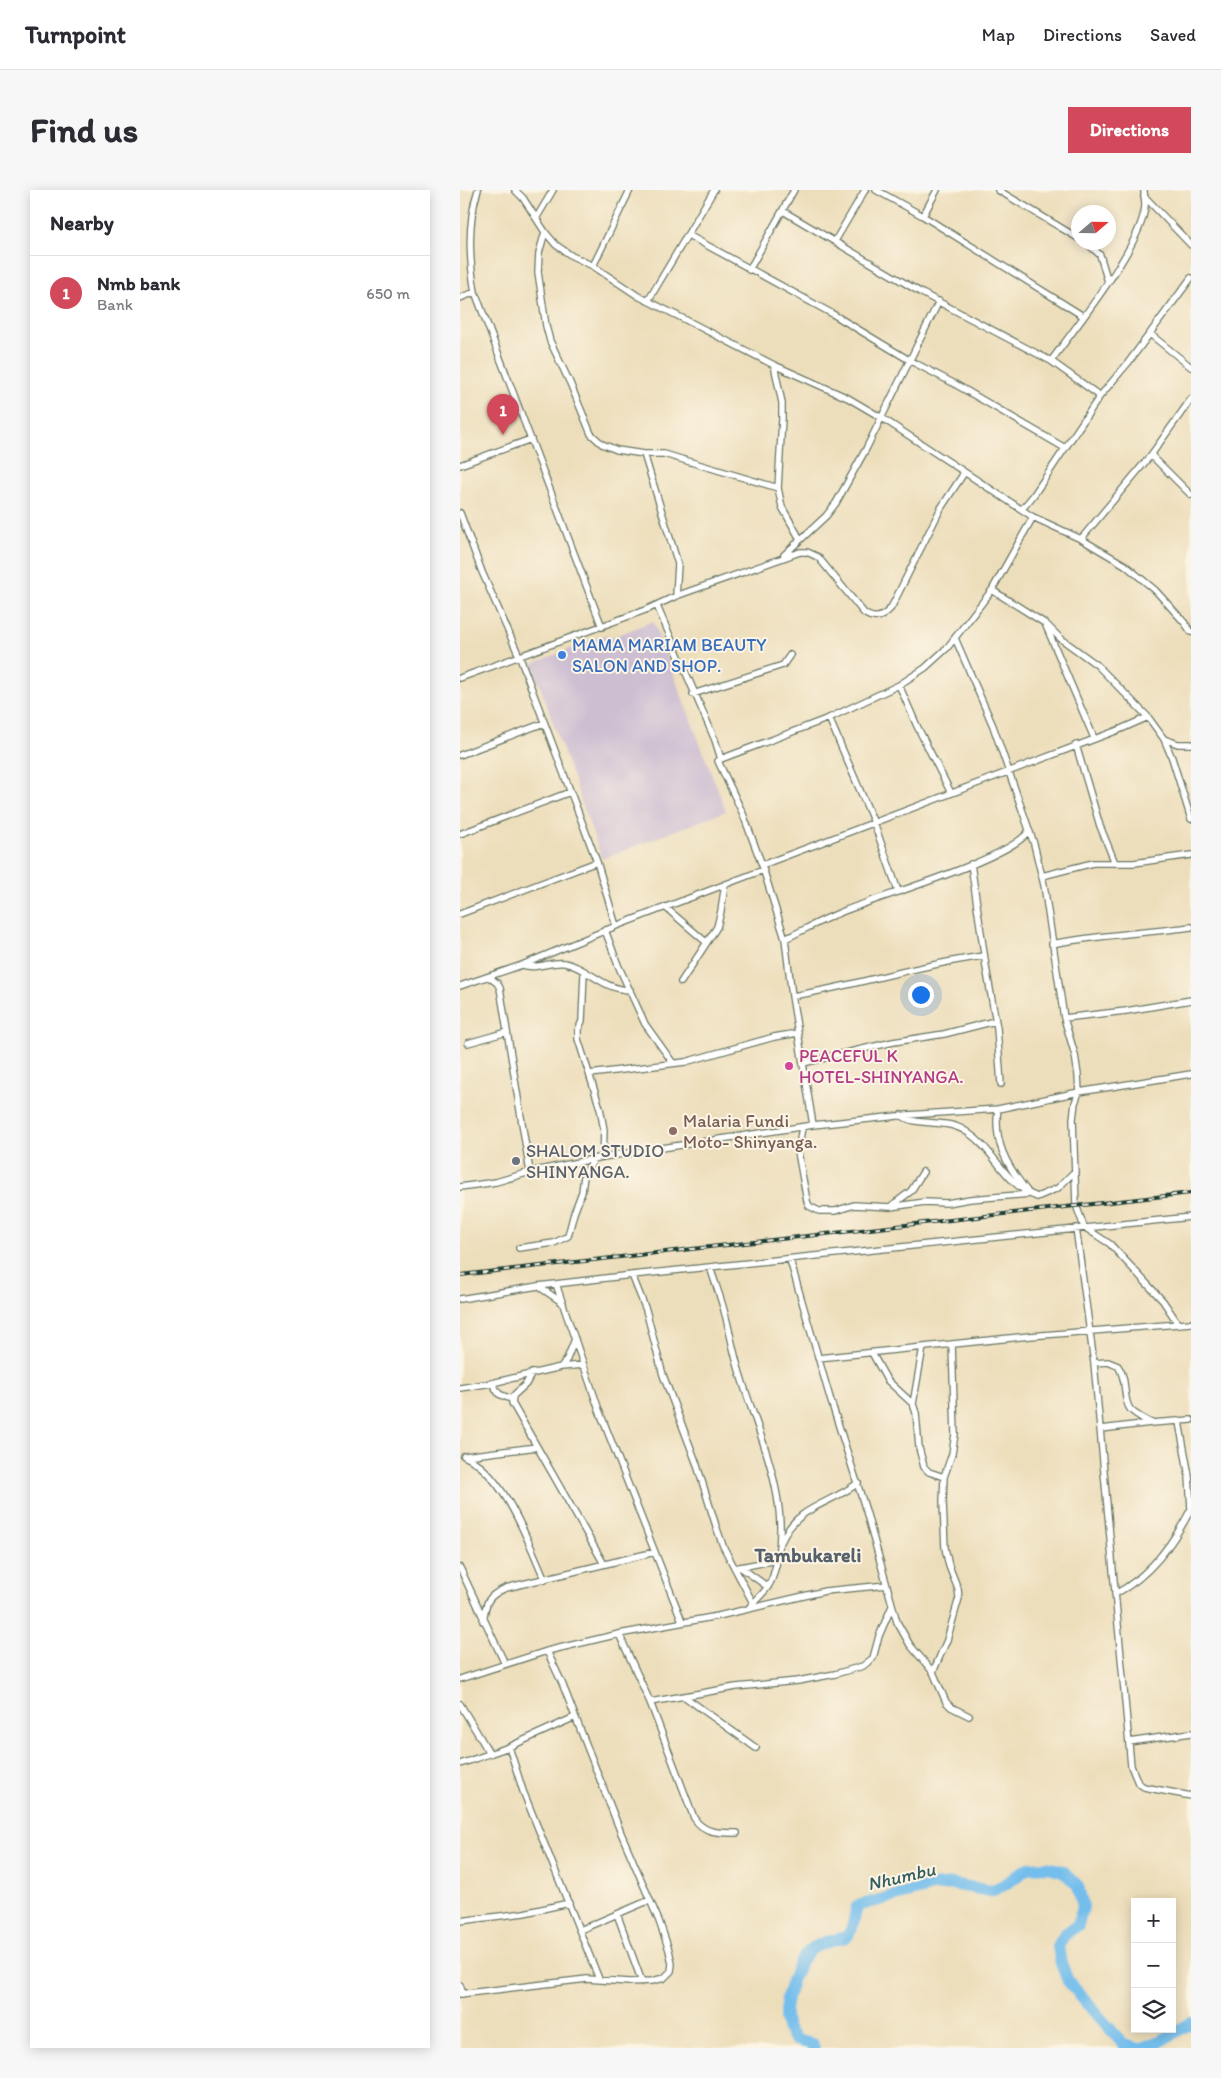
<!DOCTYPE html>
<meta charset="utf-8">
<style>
body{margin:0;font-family:Itim,sans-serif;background:#f7f7f7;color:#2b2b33}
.controls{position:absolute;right:15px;bottom:15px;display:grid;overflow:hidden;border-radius:0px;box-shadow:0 2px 12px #0003}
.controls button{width:45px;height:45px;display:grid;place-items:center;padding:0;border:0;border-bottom:1px solid #e1e1e2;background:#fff;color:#2b2b33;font:25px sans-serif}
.compass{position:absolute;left:611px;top:15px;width:45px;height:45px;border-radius:50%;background:#fff;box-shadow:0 2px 12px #0003;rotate:70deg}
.you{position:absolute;left:460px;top:804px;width:18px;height:18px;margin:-12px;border:4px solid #fff;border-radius:50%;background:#1a73e8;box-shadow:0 0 0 8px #1a73e833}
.badge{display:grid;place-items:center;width:32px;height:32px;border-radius:50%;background:#d1495b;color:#fff;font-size:16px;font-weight:700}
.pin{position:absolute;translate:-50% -41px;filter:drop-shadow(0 1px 2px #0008)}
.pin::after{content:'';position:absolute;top:26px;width:18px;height:15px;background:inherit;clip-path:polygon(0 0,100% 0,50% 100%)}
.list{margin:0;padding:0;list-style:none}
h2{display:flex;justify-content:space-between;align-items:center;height:65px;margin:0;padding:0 20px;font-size:21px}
h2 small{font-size:16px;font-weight:400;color:#7c7c81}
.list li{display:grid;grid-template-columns:32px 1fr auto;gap:15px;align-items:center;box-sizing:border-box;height:75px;padding:0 20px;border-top:1px solid #e1e1e2}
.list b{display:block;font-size:19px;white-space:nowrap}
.list p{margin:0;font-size:16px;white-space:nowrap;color:#7c7c81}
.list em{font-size:16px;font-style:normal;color:#7c7c81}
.icon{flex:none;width:28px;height:28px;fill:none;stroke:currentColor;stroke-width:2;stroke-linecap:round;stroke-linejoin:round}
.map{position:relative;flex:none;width:731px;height:1858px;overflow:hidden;border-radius:0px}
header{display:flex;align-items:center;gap:30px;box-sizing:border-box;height:70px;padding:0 25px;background:#fff;border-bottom:1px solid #e1e1e2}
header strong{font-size:24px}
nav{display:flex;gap:28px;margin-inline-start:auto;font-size:18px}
.intro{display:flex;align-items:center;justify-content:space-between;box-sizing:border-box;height:120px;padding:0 30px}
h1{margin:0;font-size:35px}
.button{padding:12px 22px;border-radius:0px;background:#d1495b;color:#fff;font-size:18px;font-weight:700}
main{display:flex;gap:30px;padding:0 30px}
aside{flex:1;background:#fff;border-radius:0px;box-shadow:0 2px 12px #0003}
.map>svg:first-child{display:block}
.industrial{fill:#cdbed2}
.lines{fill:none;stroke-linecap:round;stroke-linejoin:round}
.river{stroke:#73beec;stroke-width:12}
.street-casing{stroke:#677563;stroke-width:8}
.street{stroke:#fff;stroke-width:5.5}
.rail-casing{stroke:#1f3d34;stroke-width:4}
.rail{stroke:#fcf5e5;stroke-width:2;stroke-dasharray:5.5;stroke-linecap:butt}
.shop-dot{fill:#3f7fe0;stroke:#fcf5e5;stroke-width:2}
.hotel-dot{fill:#d1479c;stroke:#fcf5e5;stroke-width:2}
.education-dot{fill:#8d6e63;stroke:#fcf5e5;stroke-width:2}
.worship-dot{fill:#6b7280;stroke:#fcf5e5;stroke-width:2}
.labels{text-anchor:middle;stroke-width:4;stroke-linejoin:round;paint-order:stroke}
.shop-label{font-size:18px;fill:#366cbe;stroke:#fcf5e5;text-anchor:start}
.hotel-label{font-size:18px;fill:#b23c85;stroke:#fcf5e5;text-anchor:start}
.education-label{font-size:18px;fill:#785e54;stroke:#fcf5e5;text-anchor:start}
.worship-label{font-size:18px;fill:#5b616d;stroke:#fcf5e5;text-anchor:start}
.water-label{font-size:19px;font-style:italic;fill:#345d62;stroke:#fcf5e5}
.quarter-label{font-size:20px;font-weight:bold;fill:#56616b;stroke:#fcf5e5}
</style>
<header>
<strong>Turnpoint</strong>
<nav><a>Map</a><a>Directions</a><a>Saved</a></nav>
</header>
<div class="intro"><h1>Find us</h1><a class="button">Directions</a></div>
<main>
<aside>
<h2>Nearby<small></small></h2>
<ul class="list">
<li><span class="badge">1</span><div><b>Nmb bank</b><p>Bank</p></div><em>650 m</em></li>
</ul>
</aside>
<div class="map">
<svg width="731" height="1858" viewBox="0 0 731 1858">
<rect width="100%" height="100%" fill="#fcf5e5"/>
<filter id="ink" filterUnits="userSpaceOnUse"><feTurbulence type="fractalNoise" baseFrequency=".02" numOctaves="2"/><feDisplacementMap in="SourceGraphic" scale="10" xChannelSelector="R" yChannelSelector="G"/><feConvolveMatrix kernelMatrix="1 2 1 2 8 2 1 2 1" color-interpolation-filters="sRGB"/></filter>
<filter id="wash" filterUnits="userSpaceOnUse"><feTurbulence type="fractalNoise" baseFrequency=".0096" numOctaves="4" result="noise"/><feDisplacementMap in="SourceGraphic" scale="20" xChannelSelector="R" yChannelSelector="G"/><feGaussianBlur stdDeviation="1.12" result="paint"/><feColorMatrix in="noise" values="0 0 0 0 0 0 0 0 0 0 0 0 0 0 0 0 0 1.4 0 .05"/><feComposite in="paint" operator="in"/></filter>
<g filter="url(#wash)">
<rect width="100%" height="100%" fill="#eddebb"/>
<path class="industrial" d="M193 431 266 621 142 669 72 474 148 444V449Z"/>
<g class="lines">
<path class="river" d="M354 1858 352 1854 336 1850C333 1846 329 1842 327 1837 320 1820 334 1777 347 1763 355 1753 375 1750 387 1747L392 1738 397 1716 473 1696 492 1694 531 1701 544 1695 568 1678 587 1677 603 1681 618 1696 623 1717 618 1735 605 1744 598 1756 601 1773 608 1791 664 1855 676 1858
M681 1858 702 1850 731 1833"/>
</g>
</g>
<g filter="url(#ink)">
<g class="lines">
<defs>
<path id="street" d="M18 0C7 33 9 68 15 102L142 437
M55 0 63 8 85 42 96 55 112 66 133 76 178 106 222 128 314 175 388 208 422 228 573 327 621 349 665 375 695 400 724 432 731 442
M416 0 463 26 623 126
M538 0 618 48
M684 6 731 55
M323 21 460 102 591 171 640 206
M463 26 477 0
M77 27 93 0
M85 42 79 63 78 82 86 136 90 151 110 193 131 244 142 254 157 260 184 264H204L318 298
M228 45 371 123 449 170 495 194 605 258
M375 51 405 0
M626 52 640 65 648 92
M133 76 170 0
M289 80 334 0
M0 108 15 102
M188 111 254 0
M690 144 731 177
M591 171C616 136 682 56 685 16 685 11 684 5 684 0
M314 175 322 213V229L318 298 322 317 340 349
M184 264 218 374 216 406
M691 265 731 305
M0 275 71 249
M562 319 573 306 640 206 668 173 731 88
M0 323 22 382 60 468 137 672 156 736
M621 349 691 265 731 209
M324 365 366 326 376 313 406 259 479 111
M532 400 586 434 600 448 637 475 688 527 704 549 718 554H731
M197 416 255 550 261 569 258 571 283 624 302 675 325 749 332 806 353 935
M586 436 634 548
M495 448 533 536 574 654 584 695 604 828 615 865 618 885 619 902 615 913 613 929 616 1015 624 1037 650 1054 703 1111 719 1135
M0 488 188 419 216 406 340 362H347L358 367 404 423C415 431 423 427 431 418L481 318 504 283
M439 495 457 536 491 603
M233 504 323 475 330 465
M369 528 414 633 438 701
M704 549 712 568 731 629
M616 555 640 636 655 673
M0 565 84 533
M261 569 369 528 439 495 465 478 487 458 532 400 573 327
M0 644 110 602
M511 674 526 777 537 838 541 894
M302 675 661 539 688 527
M582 686 633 673H674L731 665
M205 717 246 752
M0 724 137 672
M145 740 158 775 185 834 213 873
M325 749C344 740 363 729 384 721 421 706 550 669 569 641
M592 754C638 745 685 743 731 737
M62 775C77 780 90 771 105 773 129 778 141 799 170 800
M124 783 122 831 118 840V849L140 918 144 940 143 967
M29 787 37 793 40 798 70 982
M221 792 257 737 261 721 265 694
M0 796 62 775 156 736 303 680
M332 806C397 796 459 774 524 766
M604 828 666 821 731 810
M8 853 47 842
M343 873 433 852 484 844 535 831
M130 884 225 872 314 847 338 843
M538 919C533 952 547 976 567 1001
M441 925C457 938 486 927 507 942 535 960 544 994 577 1007L598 998 615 981
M342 937 338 962 347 1011 349 1016 359 1021H375L394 1015 430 1017 465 1012 487 1013 510 1009 570 1004
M0 997 36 992 70 982 143 967 353 935 447 925 538 919 619 902 731 884
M430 1017 451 1001 463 982
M616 1038 634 1173 671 1576 678 1593 684 1597 731 1606
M59 1058 94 1053 108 1046 114 1023 122 1002 124 986 134 969
M330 1070 370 1208 406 1321 437 1432 450 1455 473 1482 486 1512 491 1517 509 1526
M250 1077C255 1093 261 1108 265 1124 270 1142 273 1161 279 1180 298 1246 336 1316 313 1386 309 1400 296 1409 288 1419
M172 1085 186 1120 203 1185 236 1272 256 1336 263 1356 293 1413
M96 1094 139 1220 222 1431
M78 1096 103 1113
M0 1109 78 1096 172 1085 731 1027
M412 1163 427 1190 453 1214 456 1223 459 1258 464 1277 469 1282 484 1287
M358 1168 570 1146 731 1133
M634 1173 648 1172 658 1176C668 1190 662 1208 670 1219 675 1225 684 1229 691 1233
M101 1177 123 1175
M72 1183 66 1194 53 1206 52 1213 144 1374
M32 1193 39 1204 51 1209
M0 1198 32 1193 101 1177 107 1169 115 1149
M453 1214 463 1157
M719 1232 729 1286 731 1319
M641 1239 691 1233 731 1230
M4 1266C44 1283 68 1351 85 1390
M5 1266 77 1257
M321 1352C338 1315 369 1315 398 1293
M280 1377 308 1397
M0 1378 45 1474
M275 1378 317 1370
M655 1404C690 1386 713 1354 731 1319
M23 1431C26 1412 27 1406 46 1398L195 1362
M159 1444 190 1512 234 1628C244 1644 261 1643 277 1643
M473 1482 487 1450 499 1408 498 1399 489 1376 485 1358 483 1312 484 1287 492 1264 495 1244 492 1154
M0 1489 87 1461 159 1444 258 1426 365 1401 427 1395
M225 1507 296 1558
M190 1512 276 1497 338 1491 375 1484 403 1476 413 1468 419 1446 432 1416
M0 1514 30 1564
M669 1552 731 1543
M49 1557 63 1601 139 1789
M0 1574 49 1557 115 1527
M157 1724 182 1792
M0 1731 64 1723 109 1713
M120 1740 190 1710
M0 1795 3 1804
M0 1804 127 1789 169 1792 192 1791 204 1788 211 1781 212 1774 209 1760 199 1731 161 1643 102 1493 87 1461"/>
</defs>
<use href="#street" class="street-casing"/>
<use href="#street" class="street"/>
<defs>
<path id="rail" d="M0 1085 731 1003"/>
</defs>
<use href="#rail" class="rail-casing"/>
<use href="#rail" class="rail"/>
</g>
</g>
<circle class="shop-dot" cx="102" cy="465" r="5"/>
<circle class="hotel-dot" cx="329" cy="876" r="5"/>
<circle class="education-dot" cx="213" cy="941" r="5"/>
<circle class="worship-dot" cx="56" cy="971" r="5"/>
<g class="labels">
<g class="shop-label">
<text x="112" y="461">MAMA MARIAM BEAUTY<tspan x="112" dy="21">SALON AND SHOP.</tspan></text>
</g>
<g class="hotel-label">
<text x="339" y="872">PEACEFUL K<tspan x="339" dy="21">HOTEL-SHINYANGA.</tspan></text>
</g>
<g class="education-label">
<text x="223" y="937">Malaria Fundi<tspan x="223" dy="21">Moto- Shinyanga.</tspan></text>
</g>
<g class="worship-label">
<text x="66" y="967">SHALOM STUDIO<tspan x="66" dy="21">SHINYANGA.</tspan></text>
</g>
<g class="water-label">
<text transform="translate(441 1686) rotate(-13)" y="7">Nhumbu</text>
</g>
<g class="quarter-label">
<text x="348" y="1372">Tambukareli</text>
</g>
</g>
</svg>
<div class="controls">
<button>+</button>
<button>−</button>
<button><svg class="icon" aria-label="layers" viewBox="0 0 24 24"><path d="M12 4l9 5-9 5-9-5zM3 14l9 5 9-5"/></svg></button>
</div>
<svg class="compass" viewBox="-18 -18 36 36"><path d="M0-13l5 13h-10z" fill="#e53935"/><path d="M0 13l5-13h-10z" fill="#7c7c81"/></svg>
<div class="you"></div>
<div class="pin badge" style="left:43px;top:245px">1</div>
</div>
</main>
